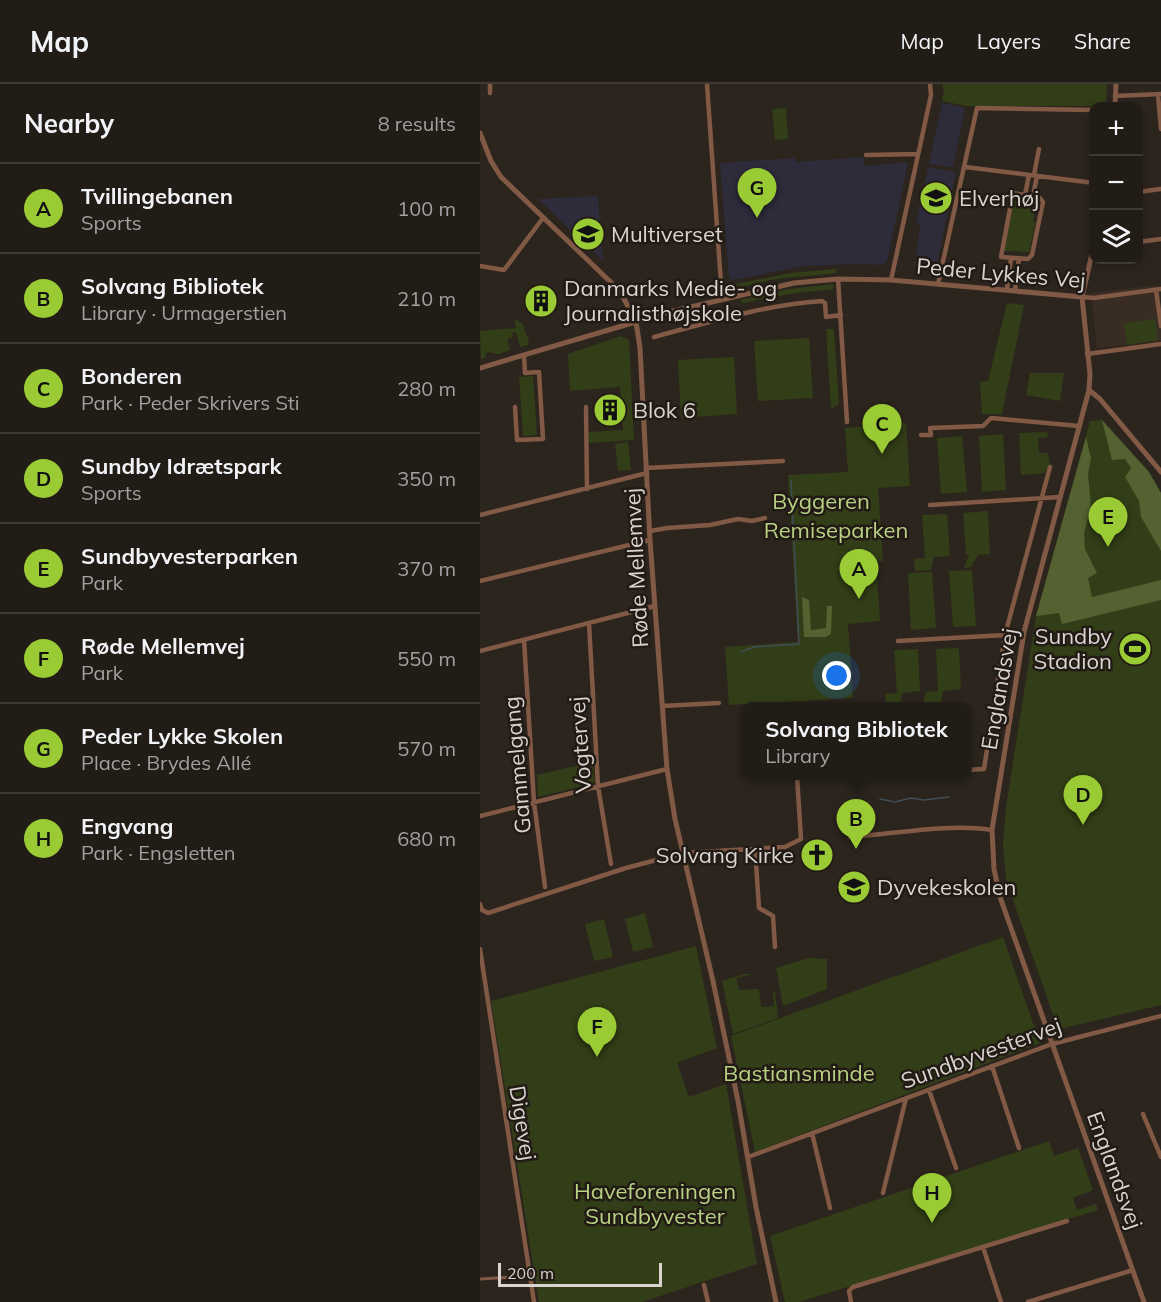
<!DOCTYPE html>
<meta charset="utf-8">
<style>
body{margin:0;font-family:Mulish,sans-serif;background:#29251f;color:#f1f3f6}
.controls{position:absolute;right:18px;top:18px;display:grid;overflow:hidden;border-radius:12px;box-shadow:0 3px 9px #0003}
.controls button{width:54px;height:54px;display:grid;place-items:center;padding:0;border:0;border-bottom:2px solid #3e3a35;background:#211c16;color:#f1f3f6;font:30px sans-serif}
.scale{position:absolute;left:18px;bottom:15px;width:164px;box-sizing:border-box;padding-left:6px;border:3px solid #dad4d0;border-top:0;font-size:16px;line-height:21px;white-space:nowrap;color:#dad4d0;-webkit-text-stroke:4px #221b15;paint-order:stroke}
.you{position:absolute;left:357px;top:592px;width:21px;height:21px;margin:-15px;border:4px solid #fff;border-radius:50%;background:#1a73e8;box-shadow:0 0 0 9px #1a73e833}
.badge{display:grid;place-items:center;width:39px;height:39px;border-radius:50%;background:#9acb34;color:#111;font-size:20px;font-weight:700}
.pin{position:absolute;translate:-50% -50px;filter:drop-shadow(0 2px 3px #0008)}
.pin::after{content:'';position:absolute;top:32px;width:21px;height:18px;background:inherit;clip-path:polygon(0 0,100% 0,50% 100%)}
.popup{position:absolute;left:261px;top:618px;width:231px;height:78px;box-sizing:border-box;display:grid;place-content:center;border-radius:12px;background:#211c16;filter:drop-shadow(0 2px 4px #0005);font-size:20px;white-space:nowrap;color:#a2a1a1}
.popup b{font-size:22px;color:#f1f3f6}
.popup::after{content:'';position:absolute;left:50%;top:100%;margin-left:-12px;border:12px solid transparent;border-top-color:#211c16}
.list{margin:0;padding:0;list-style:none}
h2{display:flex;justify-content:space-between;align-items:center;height:78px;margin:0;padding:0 24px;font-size:26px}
h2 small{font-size:20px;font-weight:400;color:#a2a1a1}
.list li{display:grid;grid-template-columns:39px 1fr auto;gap:18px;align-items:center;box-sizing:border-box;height:90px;padding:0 24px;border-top:2px solid #3e3a35}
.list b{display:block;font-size:22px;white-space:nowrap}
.list p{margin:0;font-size:20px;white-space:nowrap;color:#a2a1a1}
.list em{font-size:20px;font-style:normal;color:#a2a1a1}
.icon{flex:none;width:33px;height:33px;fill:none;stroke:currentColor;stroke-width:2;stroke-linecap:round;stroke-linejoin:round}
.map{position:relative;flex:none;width:681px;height:1218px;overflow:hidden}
header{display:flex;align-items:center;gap:36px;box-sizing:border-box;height:84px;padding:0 30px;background:#211c16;border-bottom:2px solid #3e3a35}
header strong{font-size:28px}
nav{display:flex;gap:33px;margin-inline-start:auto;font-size:21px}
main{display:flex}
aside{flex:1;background:#211c16}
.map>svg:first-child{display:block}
.built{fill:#392c23}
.education{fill:#2e2b3b}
.green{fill:#323e17}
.forest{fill:#536230}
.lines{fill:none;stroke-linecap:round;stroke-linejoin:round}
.stream{stroke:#414d57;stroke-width:1.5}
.pedestrian{stroke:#815945;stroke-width:3}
.minor{stroke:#815945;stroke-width:4.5}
.tertiary{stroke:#815945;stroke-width:5}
.labels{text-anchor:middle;stroke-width:5;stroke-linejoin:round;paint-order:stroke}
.poi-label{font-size:22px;fill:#dad4d0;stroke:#221b15;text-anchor:start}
.street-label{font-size:22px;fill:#dad4d0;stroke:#221b15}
.park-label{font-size:22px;fill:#b8d183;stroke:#221b15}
</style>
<header>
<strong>Map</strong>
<nav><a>Map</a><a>Layers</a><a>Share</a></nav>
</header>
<main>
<aside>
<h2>Nearby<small>8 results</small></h2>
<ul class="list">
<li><span class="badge">A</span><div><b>Tvillingebanen</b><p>Sports</p></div><em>100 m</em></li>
<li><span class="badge">B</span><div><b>Solvang Bibliotek</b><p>Library · Urmagerstien</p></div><em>210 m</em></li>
<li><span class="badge">C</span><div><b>Bonderen</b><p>Park · Peder Skrivers Sti</p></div><em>280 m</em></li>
<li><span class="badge">D</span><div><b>Sundby Idrætspark</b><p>Sports</p></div><em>350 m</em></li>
<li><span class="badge">E</span><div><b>Sundbyvesterparken</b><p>Park</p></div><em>370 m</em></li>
<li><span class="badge">F</span><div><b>Røde Mellemvej</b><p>Park</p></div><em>550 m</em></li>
<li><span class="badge">G</span><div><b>Peder Lykke Skolen</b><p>Place · Brydes Allé</p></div><em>570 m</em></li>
<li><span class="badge">H</span><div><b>Engvang</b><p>Park · Engsletten</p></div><em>680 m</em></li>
</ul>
</aside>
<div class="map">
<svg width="681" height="1218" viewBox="0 0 681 1218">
<rect width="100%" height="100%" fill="#2c251e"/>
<path class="built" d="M679 201 681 220V257L617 264 611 209Z"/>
<path class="education" d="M462 19 485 24 473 83 449 80Z
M383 73 384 82 428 78 407 178 403 181 380 180 323 182 252 196 249 193 240 79 315 74 316 78Z
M448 83 476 88 456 184 435 183 440 140 436 139Z
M117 112 118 114 123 177 58 115Z"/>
<path class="green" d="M462 0H627L626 22H486L462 17 464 7Z
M306 24 308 55 295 56 292 25Z
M534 117 556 120 553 137 556 138 549 168 524 167Z
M356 185 357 189 295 195 262 203 258 206 256 200 310 189Z
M353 200 354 205 309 210 262 219 260 216 309 205Z
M527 219 544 221 522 330H502L500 298 508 297Z
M34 235 42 239 49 257 48 261 40 263 36 248 32 249 33 253 27 255 30 266 19 270 7 268 5 274 1 275 0 247 36 244Z
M675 235 678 256 647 261 644 239Z
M346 245H354L359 320 351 325Z
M141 252 149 256 154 356 108 359 107 348 143 346 140 303 90 307 88 270Z
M329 254 333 314 278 317 274 257Z
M254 273 257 330 201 334 198 276Z
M550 289H584L580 317 546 311Z
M53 292 57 351 43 352 39 293Z
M622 336 669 388 681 409V921L580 945 577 942 526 796 523 760 526 723 556 532 610 337Z
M426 339 430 402 398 404 403 477H396L400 537 368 540 373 614 249 621 245 563 318 558 308 391 368 388 365 344Z
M567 348 568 353 558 354 559 369H568L570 383 566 385 565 389 541 391 539 349Z
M523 350 526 406 502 408 499 352Z
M482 352 487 408 461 410 457 354Z
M148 358 151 386 138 387 135 360Z
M508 427 510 470 498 471 491 483 484 484 489 471H486L483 429Z
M467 430 470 472 454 473 451 486 435 487 434 475 445 474 442 431Z
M492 486 496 542 473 543 469 487Z
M452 488 456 544 431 546 428 489Z
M479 564 481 605 463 607 461 618 443 619 446 608 458 607 456 565Z
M438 565 440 607 422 609 420 621 406 622 405 610 417 609 414 566Z
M113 678 115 699 58 713 57 691Z
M165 829 173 863 153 868 145 835Z
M124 835 133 873 114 877 105 840Z
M523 853 560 959 275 1068 251 952Z
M216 862 237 964 197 979 209 1013 246 1000 277 1180 162 1218H59L11 917Z
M329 874 347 875V905L303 922 296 884Z
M264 890H275L256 894 259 906 279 905 281 922 285 923 294 922 293 907H295L298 934 253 950 242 897Z
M569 1057 574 1072 598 1064 613 1106 593 1114 597 1126 616 1120 618 1126 319 1218H305L290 1152Z"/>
<path class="forest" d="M622 336 669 388 681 409V467L661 433 659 417 645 393 651 384 645 375 632 376Z
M606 353 611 374 608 390 611 423 604 449 605 465 617 489 608 494 612 513 681 496V516L582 540 579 529 556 532Z
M322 513 329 516 331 546 346 544 347 522H352L351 550 346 553H324Z"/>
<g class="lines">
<path class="stream" d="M261 568 274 563 319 560 311 396
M400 715 415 718 431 714 444 716 469 713"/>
<path class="pedestrian" d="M0 1195 49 1192"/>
<path class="minor" d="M10 0V9
M227 0 242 214
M678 11 681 45
M635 12 681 10
M386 71 438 70
M485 83 614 99
M554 91 559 65
M658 108 681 105
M533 109 560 114 563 118 552 171 548 175 521 173Z
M545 111 549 91
M553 112 557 92
M658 158 681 155
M0 182 24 186 63 134
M358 195 367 338
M411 196 451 11 450 0
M458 200 497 24 614 26
M527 205 531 174
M535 206 539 174
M676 206 681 242
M602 213 614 214 681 205
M174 253C230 238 284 221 342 217L345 219 346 233 361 231
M607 270 681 260
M35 323 37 356 63 355 59 288 45 289 44 272
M106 323 107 405
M441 351H451L450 344 503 342 511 334 599 342
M166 384 303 377
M450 421 580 413
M0 431 167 389
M170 447 187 444 230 441 258 435 272 437 285 434
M0 497 170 456
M109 539 118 702 131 780
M44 556 54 718 65 803
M418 557 525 551
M0 567 175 522
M182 622 239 619
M512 637 529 640
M487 686 504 685 525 551 570 383
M0 732 187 685
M370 753C416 750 468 739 512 746
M275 764 279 824 293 832 295 863
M0 820 2 826 8 829 146 784 203 769 305 763 321 755 317 692
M0 865 54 1218
M512 982 539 1064
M449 1006 476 1084
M663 1030 681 1073
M332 1049 350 1124
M268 1073 572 960 681 932
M403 1109 426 1014
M503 1163 521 1218
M224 1201 228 1218
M371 1218 369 1207 373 1203 587 1137
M548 1218 653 1186"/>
<path class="tertiary" d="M635 22 636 0
M0 49 11 77 21 93 140 207 156 238 160 264 170 456 187 685 195 735 233 897 258 1017 276 1123 296 1218
M614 161 602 213 610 290 609 306 544 548 512 746 514 785 520 813 664 1218
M0 284 193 227 314 199 358 195 411 196 602 213
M609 306 620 315 681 388"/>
</g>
<defs>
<symbol id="school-disc" viewBox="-11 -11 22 22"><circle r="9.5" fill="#9acb34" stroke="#221b15"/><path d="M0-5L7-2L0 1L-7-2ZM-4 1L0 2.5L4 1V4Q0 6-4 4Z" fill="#111"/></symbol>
<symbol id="building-disc" viewBox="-11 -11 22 22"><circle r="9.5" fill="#9acb34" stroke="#221b15"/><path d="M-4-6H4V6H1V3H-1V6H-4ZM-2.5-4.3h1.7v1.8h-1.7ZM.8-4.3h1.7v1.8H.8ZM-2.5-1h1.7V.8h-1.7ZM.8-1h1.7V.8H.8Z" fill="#111"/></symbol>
<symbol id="stadium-disc" viewBox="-11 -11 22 22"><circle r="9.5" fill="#9acb34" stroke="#221b15"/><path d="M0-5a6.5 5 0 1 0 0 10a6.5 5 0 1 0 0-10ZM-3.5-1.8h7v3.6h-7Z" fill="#111"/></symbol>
<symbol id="church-disc" viewBox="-11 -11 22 22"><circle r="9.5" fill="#9acb34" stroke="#221b15"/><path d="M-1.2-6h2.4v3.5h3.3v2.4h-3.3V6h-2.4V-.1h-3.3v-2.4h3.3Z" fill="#111"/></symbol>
</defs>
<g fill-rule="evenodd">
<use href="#school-disc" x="437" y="95" width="38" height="38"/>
<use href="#school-disc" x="89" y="131" width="38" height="38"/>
<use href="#building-disc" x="42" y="198" width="38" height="38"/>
<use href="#building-disc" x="111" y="307" width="38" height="38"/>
<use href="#stadium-disc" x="636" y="546" width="38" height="38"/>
<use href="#church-disc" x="318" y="752" width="38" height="38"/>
<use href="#school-disc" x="355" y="784" width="38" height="38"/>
</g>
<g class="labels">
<g class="poi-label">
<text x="479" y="122">Elverhøj</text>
<text x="131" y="158">Multiverset</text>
<text x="84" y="212">Danmarks Medie- og<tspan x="84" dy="25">Journalisthøjskole</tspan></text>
<text x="153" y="334">Blok 6</text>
<text x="632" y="560" text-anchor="end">Sundby<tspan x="632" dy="25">Stadion</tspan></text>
<text x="314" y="779" text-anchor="end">Solvang Kirke</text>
<text x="397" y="811">Dyvekeskolen</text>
</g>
<g class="street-label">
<text transform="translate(521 189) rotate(5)" y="8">Peder Lykkes Vej</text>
<text transform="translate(156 484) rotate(-93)" y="8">Røde Mellemvej</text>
<text transform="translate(519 605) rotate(-80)" y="8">Englandsvej</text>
<text transform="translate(100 661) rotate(-94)" y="8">Vogtervej</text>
<text transform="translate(37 681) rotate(-95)" y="8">Gammelgang</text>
<text transform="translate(501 969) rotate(-20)" y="8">Sundbyvestervej</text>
<text transform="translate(43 1039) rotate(81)" y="8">Digevej</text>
<text transform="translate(635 1086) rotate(70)" y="8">Englandsvej</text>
</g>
<g class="park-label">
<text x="341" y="425">Byggeren</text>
<text x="356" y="454">Remiseparken</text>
<text x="319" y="997">Bastiansminde</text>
<text x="175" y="1115">Haveforeningen<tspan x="175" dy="25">Sundbyvester</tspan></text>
</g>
</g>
</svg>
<div class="controls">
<button>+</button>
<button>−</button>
<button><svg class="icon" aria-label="layers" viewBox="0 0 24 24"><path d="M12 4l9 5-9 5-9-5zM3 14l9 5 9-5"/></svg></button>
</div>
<div class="scale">200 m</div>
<div class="you"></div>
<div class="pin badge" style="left:379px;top:515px">A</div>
<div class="pin badge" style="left:376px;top:765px">B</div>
<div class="popup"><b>Solvang Bibliotek</b>Library</div>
<div class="pin badge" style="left:402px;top:370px">C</div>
<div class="pin badge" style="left:603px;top:741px">D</div>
<div class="pin badge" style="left:628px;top:463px">E</div>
<div class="pin badge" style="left:117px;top:973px">F</div>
<div class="pin badge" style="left:277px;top:134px">G</div>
<div class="pin badge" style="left:452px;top:1139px">H</div>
</div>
</main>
